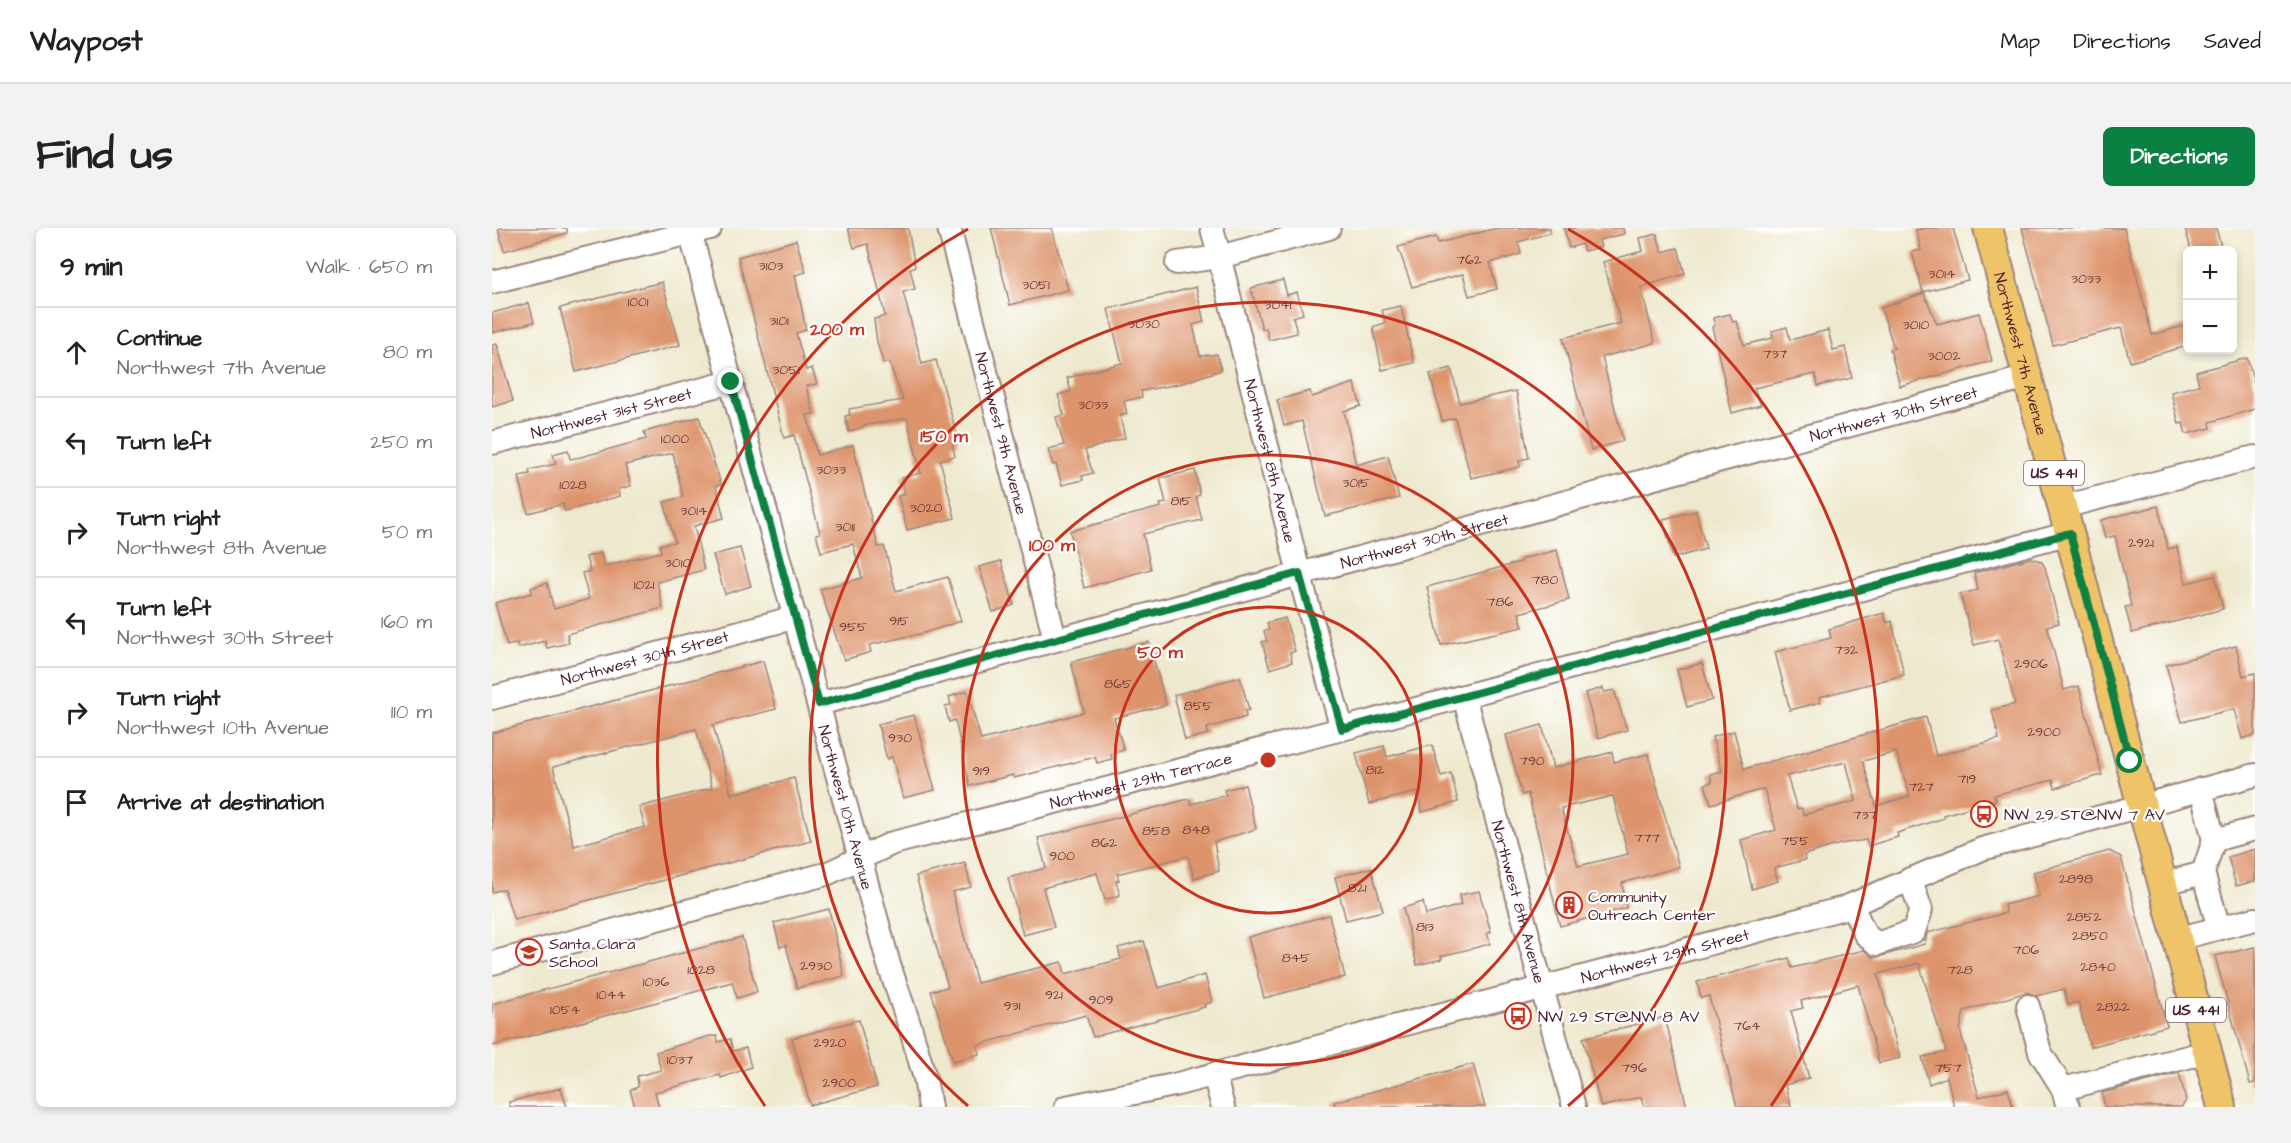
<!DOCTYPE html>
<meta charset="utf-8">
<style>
body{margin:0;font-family:"Architects Daughter",sans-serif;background:#f2f2f2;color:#222}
.controls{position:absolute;right:18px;top:18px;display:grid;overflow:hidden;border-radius:9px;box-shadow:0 3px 9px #0003}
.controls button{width:54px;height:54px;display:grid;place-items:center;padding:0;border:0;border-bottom:2px solid #e0e0e0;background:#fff;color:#222;font:30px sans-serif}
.stop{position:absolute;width:18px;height:18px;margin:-14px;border:4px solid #0b8043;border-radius:50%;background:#fff}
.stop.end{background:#0b8043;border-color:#fff;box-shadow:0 2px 6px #0008}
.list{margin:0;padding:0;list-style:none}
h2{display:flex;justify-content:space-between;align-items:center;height:78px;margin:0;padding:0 24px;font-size:26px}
h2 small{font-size:20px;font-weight:400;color:#767676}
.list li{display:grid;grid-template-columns:39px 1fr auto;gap:18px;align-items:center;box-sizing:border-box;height:90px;padding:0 24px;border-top:2px solid #e0e0e0}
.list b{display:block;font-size:22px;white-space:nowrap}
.list p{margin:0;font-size:20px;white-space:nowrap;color:#767676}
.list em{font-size:20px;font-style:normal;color:#767676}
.icon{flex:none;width:33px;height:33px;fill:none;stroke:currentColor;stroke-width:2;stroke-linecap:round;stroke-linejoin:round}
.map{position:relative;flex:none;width:1763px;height:879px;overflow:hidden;border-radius:9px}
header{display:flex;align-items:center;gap:36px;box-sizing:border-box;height:84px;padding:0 30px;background:#fff;border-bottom:2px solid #e0e0e0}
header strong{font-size:28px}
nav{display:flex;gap:33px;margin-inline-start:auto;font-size:21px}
.intro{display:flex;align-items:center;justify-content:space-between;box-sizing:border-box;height:144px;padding:0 36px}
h1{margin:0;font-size:42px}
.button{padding:15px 27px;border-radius:9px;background:#0b8043;color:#fff;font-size:21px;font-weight:700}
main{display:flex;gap:36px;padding:0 36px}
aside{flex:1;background:#fff;border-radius:9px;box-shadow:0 3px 9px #0003}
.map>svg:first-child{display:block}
.building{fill:#dd946c;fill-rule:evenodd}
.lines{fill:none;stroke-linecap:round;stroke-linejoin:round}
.minor-casing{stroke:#9c847c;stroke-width:26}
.major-casing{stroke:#9c847c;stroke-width:32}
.minor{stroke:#fff;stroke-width:22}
.major{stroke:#efc469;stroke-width:28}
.route{stroke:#0b8043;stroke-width:8}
.ring{fill:none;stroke:#c8321e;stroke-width:3}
.labels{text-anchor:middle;stroke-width:4.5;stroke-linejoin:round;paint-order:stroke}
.number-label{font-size:14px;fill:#6f3c3b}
.shield{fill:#fff;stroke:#80626b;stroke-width:1.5}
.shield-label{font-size:15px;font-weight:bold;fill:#4a1f2b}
.street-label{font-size:16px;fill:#4a1f2b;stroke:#fff}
.poi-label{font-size:16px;fill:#4a1f2b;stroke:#fff;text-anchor:start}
.centre{fill:#c8321e;stroke:#fff;stroke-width:3}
.ring-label{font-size:18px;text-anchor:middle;font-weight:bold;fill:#c8321e;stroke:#fff;stroke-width:4.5;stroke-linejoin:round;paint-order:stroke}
</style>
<header>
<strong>Waypost</strong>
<nav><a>Map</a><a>Directions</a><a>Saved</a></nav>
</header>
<div class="intro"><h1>Find us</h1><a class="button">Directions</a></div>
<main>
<aside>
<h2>9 min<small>Walk · 650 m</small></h2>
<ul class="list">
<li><svg class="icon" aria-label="ahead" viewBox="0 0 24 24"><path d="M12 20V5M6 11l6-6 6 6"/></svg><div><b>Continue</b><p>Northwest 7th Avenue</p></div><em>80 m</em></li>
<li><svg class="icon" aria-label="left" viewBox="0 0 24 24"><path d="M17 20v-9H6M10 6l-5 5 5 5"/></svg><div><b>Turn left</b></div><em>250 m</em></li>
<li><svg class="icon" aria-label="right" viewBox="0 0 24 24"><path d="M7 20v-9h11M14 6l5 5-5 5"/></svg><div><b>Turn right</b><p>Northwest 8th Avenue</p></div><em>50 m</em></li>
<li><svg class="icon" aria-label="left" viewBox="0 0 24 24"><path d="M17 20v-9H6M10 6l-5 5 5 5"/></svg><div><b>Turn left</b><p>Northwest 30th Street</p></div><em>160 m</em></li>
<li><svg class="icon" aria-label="right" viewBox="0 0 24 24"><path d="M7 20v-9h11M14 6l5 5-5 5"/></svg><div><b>Turn right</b><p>Northwest 10th Avenue</p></div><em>110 m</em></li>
<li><svg class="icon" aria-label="arrive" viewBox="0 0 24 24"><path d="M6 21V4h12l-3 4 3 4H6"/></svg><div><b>Arrive at destination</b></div></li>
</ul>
</aside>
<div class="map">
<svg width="1763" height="879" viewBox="0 0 1763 879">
<rect width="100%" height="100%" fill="#fff"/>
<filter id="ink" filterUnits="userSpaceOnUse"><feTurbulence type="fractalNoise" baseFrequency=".0167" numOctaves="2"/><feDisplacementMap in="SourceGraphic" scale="12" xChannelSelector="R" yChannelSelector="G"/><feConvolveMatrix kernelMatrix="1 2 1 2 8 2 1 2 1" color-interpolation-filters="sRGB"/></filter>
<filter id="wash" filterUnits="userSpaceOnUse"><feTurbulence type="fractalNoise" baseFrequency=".008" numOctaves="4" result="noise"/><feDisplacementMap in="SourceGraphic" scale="24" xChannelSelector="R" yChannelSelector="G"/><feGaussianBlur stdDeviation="1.35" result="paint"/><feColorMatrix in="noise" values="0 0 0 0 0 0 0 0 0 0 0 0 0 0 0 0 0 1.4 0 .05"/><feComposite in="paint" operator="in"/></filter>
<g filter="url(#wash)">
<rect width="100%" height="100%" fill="#eee9ce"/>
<g id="blocks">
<path class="building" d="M6 0H75V5L12 23Z
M356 0H416L423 39 418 40 423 61 411 64 430 136 444 132 467 215 460 216 463 228 448 232 463 290 415 302 406 268 413 266 409 250 429 245 415 190 375 197 357 204 353 188 358 187 357 181 411 172 397 134 391 135 385 114 382 91 393 88 376 16 362 20Z
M499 0H560L576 62 518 77Z
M1005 0H1058V5L1026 14 1029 26 998 35 1005 61 977 68 971 46 920 59 906 19 944 9 946 15Z
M1072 0H1131L1132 6 1107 12 1109 19 1092 23 1090 16 1077 20Z
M1433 0H1461L1476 52 1431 64 1420 24 1429 22 1424 2Z
M1530 0H1632L1660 107 1695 97V118L1638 134 1629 100 1561 117Z
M1693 0H1724L1730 22H1699Z
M1165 6 1170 24 1186 20 1193 46 1149 59 1163 115 1110 129 1131 213 1099 222 1071 110 1129 95 1111 34 1151 23 1148 10Z
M304 12 314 44 303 47 314 102 304 105 314 142 320 140 325 156 314 158 322 186 315 187 325 227 361 217 386 319 392 318 404 363 456 349 469 393 432 405 377 417 379 424 352 432 328 361 370 350 361 316 329 324 324 306 328 305 302 207 292 210 246 29Z
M791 52 795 67 805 64 811 86 801 89 805 105 777 112 774 100 770 101 759 60Z
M170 54 188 117 84 144 68 80Z
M704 59 712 94 701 97 708 128 725 126 729 142 687 156 649 163 650 169 632 173 635 186 628 188 633 210 593 222 601 245 590 248 591 252 570 257 564 236 561 237 556 221 572 217 564 189 572 187 566 167 579 163 575 150 630 135 616 81Z
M1432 65 1445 96 1487 85 1500 133 1408 158 1398 121 1402 120 1389 80Z
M37 75 42 94 0 105V85Z
M909 78 922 135 890 142 881 99 893 95 890 82Z
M1238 86 1241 94 1245 93 1252 117 1281 110 1280 103 1295 99 1298 112 1336 102 1341 122 1353 119 1360 150 1326 158 1323 146 1262 160 1269 177 1240 185 1220 99 1223 98 1221 90Z
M5 116 21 173 0 179V117Z
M1755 130 1763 159V181L1718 194 1719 200 1694 206 1691 195 1687 196 1679 164 1707 157 1704 144Z
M959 140 968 175 1024 163 1037 230 1027 232 1028 239 979 250 963 190 950 193 938 146Z
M862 155 869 178 852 183 864 237 896 228 907 270 833 288 810 193 792 198 785 172 818 163 820 169Z
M207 189 229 256 224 258 232 290 202 298 212 342 165 354 171 380 75 406 77 415 55 420 53 413 26 420 25 415 15 418 3 375 40 365 39 360 55 355 62 381 97 371 90 345 98 343 94 329 109 325 112 338 169 324 168 317 183 314 172 274 191 269 181 225 133 237 139 258 127 261 128 268 73 283 71 276 36 285 27 248 38 246 37 242 64 236 61 226 76 222 78 231 89 229 154 211 152 204Z
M703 242 708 267 704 268 710 292 651 306 659 341 592 360 578 303 669 279 668 276 674 275 668 250Z
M1666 278 1676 321 1685 319 1694 355 1723 348 1731 381 1640 405 1633 379 1639 378 1623 308 1613 310 1609 292Z
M1204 283 1214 321 1181 330 1171 291Z
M248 320 259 358 233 366 221 327Z
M1065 322 1077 372 1027 385 1031 399 949 417 935 359 1029 334V331Z
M1539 330 1549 333 1553 339 1567 395 1555 398 1572 462 1587 458 1610 547 1563 560 1561 552 1502 567 1504 572 1451 587 1452 590 1405 605 1406 609 1376 618 1374 612 1348 616 1312 627 1313 632 1282 640 1286 653 1260 661 1249 612 1284 602 1272 561 1219 576 1213 556 1220 554 1218 546 1230 543 1220 509 1242 503 1252 541 1434 489 1444 528 1507 511 1500 482 1523 476 1506 411 1482 417 1468 366 1486 362 1482 345ZM1404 524 1418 568 1384 578 1371 533ZM1354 534 1364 573 1311 587 1310 580 1305 581 1295 548Z
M509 333 522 377 501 384 487 339Z
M1392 385 1395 395 1400 393 1412 447 1327 469 1329 474 1298 482 1283 424 1339 410 1337 401Z
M793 390 803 423 798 425 800 434 778 441 770 414 775 413 772 403 777 402 775 395Z
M657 414 674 477 622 490 632 522 619 526 620 531 605 535 603 529 522 550 521 547 478 558 463 492 457 494 453 478 459 477 457 469 475 463 489 512 554 495 592 484 579 434Z
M1744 418 1751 448 1763 445V507L1750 511 1742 481 1690 494 1674 437Z
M271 433 284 481 221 497 239 566 302 550 319 613 22 692 12 661 0 664V505ZM204 501 220 560 147 579 153 599 82 618 61 539Z
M1210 435 1220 472 1195 479 1185 442Z
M748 449 757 482 753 483 754 489 715 500 716 506 693 512 682 467Z
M1111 460 1112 464 1122 462 1135 502 1106 510 1093 465Z
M422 487 443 562 411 570 400 529 395 531 386 496Z
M1050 497 1061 540 1120 524 1122 534 1156 526 1187 639 1130 655 1134 680 1068 698 1036 565 1030 567 1014 507ZM1121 568 1136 626 1086 638 1069 580Z
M940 517 949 548 959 545 966 574 930 584 925 564 877 576 864 525 892 518 895 529Z
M753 557 764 601 722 614 727 643 702 650 696 628 625 646 627 652 624 653 628 667 613 672 605 645 551 660 562 699 531 707 516 650 554 640 546 610 697 571 699 576 734 567 732 562Z
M1763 621V653L1744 658 1736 629Z
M1617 623 1629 629 1675 798 1598 819 1586 774 1576 777 1572 761 1544 768 1535 764 1472 783 1468 802 1487 869 1516 861 1521 879H1462L1455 849 1437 856 1430 829 1454 824 1427 735 1386 746 1408 830 1387 835 1366 757 1309 773 1311 780 1299 783 1317 850 1293 857 1299 879H1245L1217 768 1209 770 1205 754 1297 730 1300 740 1372 722 1382 730 1433 716 1435 705 1514 685 1512 677 1547 668 1541 644Z
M473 635 479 659 460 664 485 755 570 734 573 746 629 731 626 720 652 713 666 760 713 747 720 774 712 777 713 779 601 809 594 787 485 817 487 826 461 833 439 763 456 759 424 648Z
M879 640 891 683 854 692 843 649Z
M987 663 999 704 995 705 998 716 949 728 950 731 925 737 911 680 931 674 934 687 969 677 967 667Z
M337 681 352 748 305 760 294 717 288 719 282 695Z
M837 687 853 749 772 770 756 709Z
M250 709 265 764 245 770 240 754 0 818V776Z
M1763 719V855L1758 856 1723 728Z
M1173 789 1195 879H1152L1149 869 1109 879 1091 810Z
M367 792 385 859 318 877 300 810Z
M218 808H225L226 814 238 811 241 823 254 820 259 839 229 850 228 847 163 864 167 879H143L138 862 146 859 145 848 169 842 164 824Z
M981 836 993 879H843L842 874Z
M1687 845 1694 872 1690 879H1613L1610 865Z
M69 860 75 879H18L17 874Z"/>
</g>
</g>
<g filter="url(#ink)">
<use href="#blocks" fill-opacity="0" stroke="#9c847c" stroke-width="1.5"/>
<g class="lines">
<defs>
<g id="minor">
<path id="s1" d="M197 0 397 737 419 802 433 850 438 879"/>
<path id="s2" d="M457 0 563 411"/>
<path id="s3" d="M720 0 807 345 850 501"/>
<path d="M685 35 727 29 837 0"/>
<path d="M0 54 218 0"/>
<path id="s4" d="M0 215 239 154"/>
<path d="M1571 279 1763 229"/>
<path id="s5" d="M972 468 1082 879"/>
<path id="s6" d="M0 470 304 389"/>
<path id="s7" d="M327 476 1536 149"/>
<path d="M1709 561 1722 612"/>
<path d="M1711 645 1727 700"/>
<path d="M1670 656 1711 645 1722 612 1763 601"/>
<path d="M1360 677 1373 706 1385 716 1422 703 1429 682 1418 651"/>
<path d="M1684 711 1763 691"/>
<path id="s8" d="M0 735 334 646 401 615 850 501 1578 305"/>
<path d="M1536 778 1548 824 1571 861 1576 879"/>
<path d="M722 846 731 879"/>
<path d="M1571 861 1715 824"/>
<path id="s9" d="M574 879 682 857 1352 680 1490 621 1763 547"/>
</g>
<g id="major">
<path id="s10" d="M1496 0 1730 879"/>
</g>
</defs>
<use href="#minor" class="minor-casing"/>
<use href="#major" class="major-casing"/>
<use href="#minor" class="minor"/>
<use href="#major" class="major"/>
</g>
</g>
<g class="lines" filter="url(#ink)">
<path class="route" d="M239 154 327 476 807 345 850 501 1578 305 1638 533"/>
</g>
<g class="ring">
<circle cx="776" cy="532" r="153"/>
<circle cx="776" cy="532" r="305"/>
<path d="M476 878A458 458 0 1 1 1076 878"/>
<path d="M273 878A610 610 0 0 1 476 1M1076 1A610 610 0 0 1 1279 878"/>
</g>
<defs>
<symbol id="bus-ring" viewBox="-11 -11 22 22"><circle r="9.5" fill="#fff" stroke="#c8321e" stroke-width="1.5"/><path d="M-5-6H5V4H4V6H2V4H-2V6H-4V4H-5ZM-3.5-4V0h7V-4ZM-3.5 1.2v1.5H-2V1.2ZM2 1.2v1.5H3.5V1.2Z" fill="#c8321e"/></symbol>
<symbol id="building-ring" viewBox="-11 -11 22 22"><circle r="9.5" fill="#fff" stroke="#c8321e" stroke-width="1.5"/><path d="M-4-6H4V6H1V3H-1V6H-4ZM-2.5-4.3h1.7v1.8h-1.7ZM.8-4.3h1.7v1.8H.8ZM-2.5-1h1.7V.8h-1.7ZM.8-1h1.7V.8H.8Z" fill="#c8321e"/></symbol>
<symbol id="school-ring" viewBox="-11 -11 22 22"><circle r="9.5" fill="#fff" stroke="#c8321e" stroke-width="1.5"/><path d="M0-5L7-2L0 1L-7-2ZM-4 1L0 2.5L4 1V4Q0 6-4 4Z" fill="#c8321e"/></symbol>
</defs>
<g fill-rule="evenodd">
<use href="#bus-ring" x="1477" y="571" width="30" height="30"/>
<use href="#building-ring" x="1062" y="662" width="30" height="30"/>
<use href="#school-ring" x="22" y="709" width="30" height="30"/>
<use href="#bus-ring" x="1011" y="773" width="30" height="30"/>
</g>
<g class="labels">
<g class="number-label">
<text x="977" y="36">762</text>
<text x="279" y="42">3103</text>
<text x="1450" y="50">3014</text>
<text x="1594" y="55">3033</text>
<text x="544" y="61">3051</text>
<text x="146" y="78">1001</text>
<text x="786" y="81">3041</text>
<text x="287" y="97">3101</text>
<text x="652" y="100">3030</text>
<text x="1424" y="101">3010</text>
<text x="1283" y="130">737</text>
<text x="1452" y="132">3002</text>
<text x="294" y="146">3051</text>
<text x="601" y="181">3033</text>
<text x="183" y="215">1000</text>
<text x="339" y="246">3033</text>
<text x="864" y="259">3015</text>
<text x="81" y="261">1028</text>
<text x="689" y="277">815</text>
<text x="434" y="284">3020</text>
<text x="202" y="287">3014</text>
<text x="353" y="303">3011</text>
<text x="1649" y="319">2921</text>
<text x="186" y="339">3010</text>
<text x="1053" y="356">780</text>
<text x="152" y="361">1021</text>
<text x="1008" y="378">786</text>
<text x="407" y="397">915</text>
<text x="361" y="403">955</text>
<text x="1354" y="426">732</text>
<text x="1539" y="440">2906</text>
<text x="626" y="460">865</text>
<text x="706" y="482">855</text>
<text x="1552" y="508">2900</text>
<text x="408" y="514">930</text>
<text x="1040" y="537">790</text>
<text x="883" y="546">812</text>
<text x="489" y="547">919</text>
<text x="1475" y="555">719</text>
<text x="1429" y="563">727</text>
<text x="1373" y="591">737</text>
<text x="704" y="606">848</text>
<text x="664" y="607">858</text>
<text x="1155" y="614">777</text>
<text x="1303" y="617">755</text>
<text x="612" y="619">862</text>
<text x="570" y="632">900</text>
<text x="1584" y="655">2898</text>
<text x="865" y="664">821</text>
<text x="1592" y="693">2852</text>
<text x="933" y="703">813</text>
<text x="1598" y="712">2850</text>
<text x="1534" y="726">706</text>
<text x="804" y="734">845</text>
<text x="324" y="742">2930</text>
<text x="1606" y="743">2840</text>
<text x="209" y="746">1028</text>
<text x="1468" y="746">728</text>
<text x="164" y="758">1036</text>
<text x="119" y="771">1044</text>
<text x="562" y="771">921</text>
<text x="609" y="776">909</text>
<text x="520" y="782">931</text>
<text x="1621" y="783">2822</text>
<text x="73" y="786">1054</text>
<text x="1255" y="802">764</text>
<text x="338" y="819">2920</text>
<text x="188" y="836">1037</text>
<text x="1142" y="844">796</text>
<text x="1456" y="844">757</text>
<text x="347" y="859">2900</text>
</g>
<g class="shield">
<rect x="1532" y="233" width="60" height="24" rx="4.5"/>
<rect x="1674" y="770" width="60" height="24" rx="4.5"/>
</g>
<g class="shield-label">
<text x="1562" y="250">US 441</text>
<text x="1704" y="787">US 441</text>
</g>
<g class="street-label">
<text dy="6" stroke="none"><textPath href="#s10" startOffset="130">Northwest 7th Avenue</textPath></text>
<text dy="6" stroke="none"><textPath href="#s4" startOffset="123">Northwest 31st Street</textPath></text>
<text dy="6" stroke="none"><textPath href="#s7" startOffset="1113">Northwest 30th Street</textPath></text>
<text dy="6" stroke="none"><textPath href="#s2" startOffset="212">Northwest 9th Avenue</textPath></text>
<text dy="6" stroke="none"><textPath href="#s3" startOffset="240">Northwest 8th Avenue</textPath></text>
<text dy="6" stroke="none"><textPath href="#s7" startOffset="627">Northwest 30th Street</textPath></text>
<text dy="6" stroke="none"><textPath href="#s6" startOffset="158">Northwest 30th Street</textPath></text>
<text dy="6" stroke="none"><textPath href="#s8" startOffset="675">Northwest 29th Terrace</textPath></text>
<text dy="6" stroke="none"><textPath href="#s1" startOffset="600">Northwest 10th Avenue</textPath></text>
<text dy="6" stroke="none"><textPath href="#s5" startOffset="213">Northwest 8th Avenue</textPath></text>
<text dy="6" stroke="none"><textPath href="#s9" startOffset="618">Northwest 29th Street</textPath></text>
</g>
<g class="poi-label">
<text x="1512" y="592">NW 29 ST@NW 7 AV</text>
<text x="1096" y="674">Community<tspan x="1096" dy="18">Outreach Center</tspan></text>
<text x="57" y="721">Santa Clara<tspan x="57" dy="18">School</tspan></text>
<text x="1046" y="794">NW 29 ST@NW 8 AV</text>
</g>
</g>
<circle cx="776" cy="532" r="9" class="centre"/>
<g class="ring-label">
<text x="345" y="107">200 m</text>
<text x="452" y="214">150 m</text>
<text x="560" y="323">100 m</text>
<text x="668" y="430">50 m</text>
</g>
</svg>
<div class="controls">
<button>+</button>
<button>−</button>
</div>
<div class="stop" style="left:1638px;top:533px"></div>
<div class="stop end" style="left:239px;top:154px"></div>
</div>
</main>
